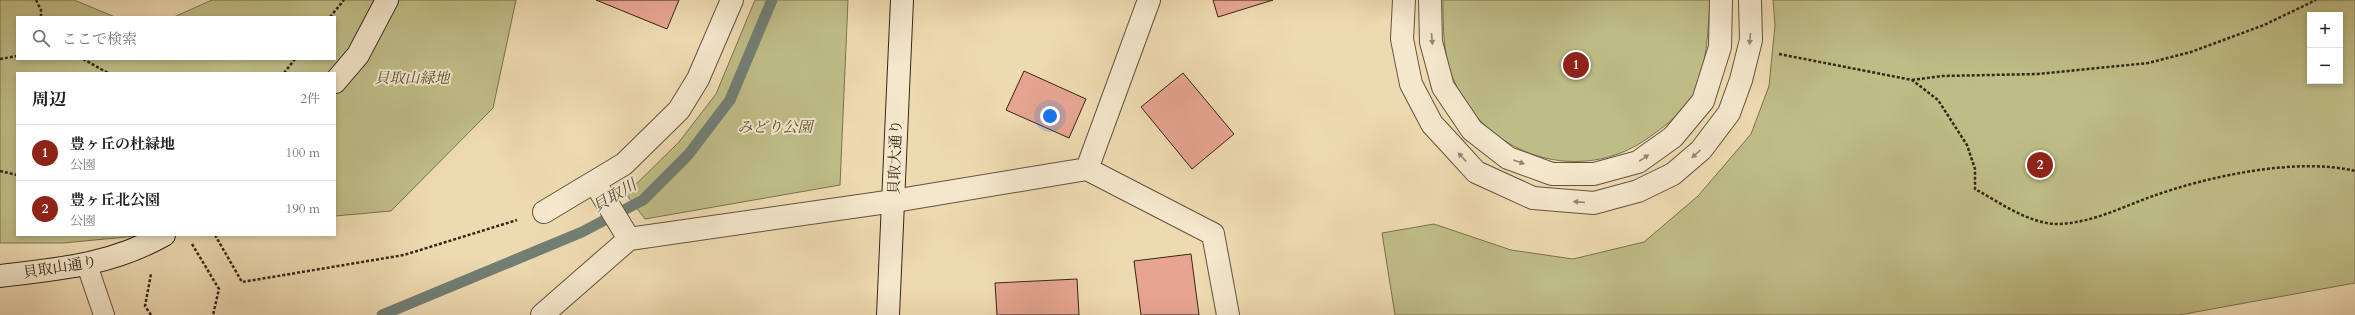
<!DOCTYPE html>
<html lang="ja">
<meta charset="utf-8">
<style>
body{margin:0;font-family:Cardo,"Noto Serif JP",serif;background:#f2f2f2;color:#202124}
.controls{position:absolute;right:12px;top:12px;display:grid;overflow:hidden;border-radius:0px;box-shadow:0 2px 6px #0003}
.controls button{width:36px;height:36px;display:grid;place-items:center;padding:0;border:0;border-bottom:1px solid #e0e0e0;background:#fff;color:#202124;font:20px sans-serif}
.you{position:absolute;left:1050px;top:116px;width:14px;height:14px;margin:-10px;border:3px solid #fff;border-radius:50%;background:#1a73e8;box-shadow:0 0 0 6px #1a73e833}
.badge{display:grid;place-items:center;width:26px;height:26px;border-radius:50%;background:#8f2418;color:#fff;font-size:13px;font-weight:700}
.pin{position:absolute;translate:-50% -50%;border:2px solid #fff;box-shadow:0 1px 4px #0006}
.list{margin:0;padding:0;list-style:none}
h2{display:flex;justify-content:space-between;align-items:center;height:52px;margin:0;padding:0 16px;font-size:17px}
h2 small{font-size:13px;font-weight:400;color:#757577}
.list li{display:grid;grid-template-columns:26px 1fr auto;gap:12px;align-items:center;box-sizing:border-box;height:56px;padding:0 16px;border-top:1px solid #e0e0e0}
.list b{display:block;font-size:15px;white-space:nowrap}
.list p{margin:0;font-size:13px;white-space:nowrap;color:#757577}
.list em{font-size:13px;font-style:normal;color:#757577}
.icon{flex:none;width:22px;height:22px;fill:none;stroke:currentColor;stroke-width:2;stroke-linecap:round;stroke-linejoin:round}
.map{position:relative;flex:none;width:2355px;height:315px;overflow:hidden}
.search{position:absolute;background:#fff;box-shadow:0 2px 6px #0003;left:16px;top:16px;width:320px;height:44px;display:flex;align-items:center;gap:10px;box-sizing:border-box;padding:0 14px;border-radius:0px;color:#757577;font-size:15px}
.panel{position:absolute;background:#fff;box-shadow:0 2px 6px #0003;left:16px;top:72px;width:320px;height:164px;border-radius:0px}
.map>svg:first-child{display:block}
.green{fill:#bfbd87;stroke:#7a7250;fill-rule:evenodd}
.lines{fill:none;stroke-linecap:round;stroke-linejoin:round}
.stream{stroke:#727f75;stroke-width:11}
.building{fill:#e7a591;stroke:#352618}
.lane-casing{stroke:#63533e;stroke-width:22}
.street-casing{stroke:#63533e;stroke-width:24}
.secondary-casing{stroke:#352618;stroke-width:24}
.path{stroke:#352618;stroke-width:2.5;stroke-dasharray:3 2;stroke-linecap:butt}
.lane{stroke:#f4e7cc;stroke-width:20}
.street{stroke:#f4e7cc;stroke-width:22}
.secondary{stroke:#f4e7cc;stroke-width:22}
.oneway{fill:#948672}
.labels{text-anchor:middle;stroke-width:4;stroke-linejoin:round;paint-order:stroke}
.park-label{font-size:15px;font-style:italic;fill:#584c34;stroke:#f4e7cc}
.street-label{font-size:15px;fill:#352618;stroke:#f4e7cc}
.water-label{font-size:16px;font-style:italic;fill:#4e4b3f;stroke:#f4e7cc}
</style>
<div class="map">
<svg width="2355" height="315" viewBox="0 0 2355 315">
<rect width="100%" height="100%" fill="#eedab1"/>
<filter id="stains"><feTurbulence type="fractalNoise" baseFrequency=".005" numOctaves="4"/><feColorMatrix values="0 0 0 0 .2 0 0 0 0 .09 0 0 0 0 .02 0 0 0 .5 -.17"/></filter>
<radialGradient id="worn" r=".72"><stop offset=".6" stop-color="#630" stop-opacity="0"/><stop offset="1" stop-color="#630" stop-opacity=".3"/></radialGradient>
<path class="green" d="M0 0H74L115 17H17V59H335V17H174L212 0H516L493 108 391 211 335 216V73H17V235H147L63 243H0Z
M755 0H848L840 185 645 219 626 194 679 142 716 94Z
M1443 0H1710C1708 31 1707 66 1694 95 1687 110 1661 129 1648 138 1581 186 1488 157 1455 83 1443 58 1443 27 1443 0Z
M1773 0H2355V283L2179 315H1395L1382 233 1434 224 1511 250 1573 259 1644 242 1698 196 1751 134 1769 86 1775 25ZM2310 15H2340V81H2310Z"/>
<g class="lines">
<path class="stream" d="M382 315 582 232 643 200 688 155 730 100 772 0"/>
</g>
<path class="building" d="M596 0H679L667 29Z
M1213 0H1273L1218 17Z
M1024 71 1086 99 1069 138 1006 110Z
M1183 73 1234 134 1192 169 1141 107Z
M1191 254 1199 315H1141L1134 261Z
M1077 279 1079 315H997L995 283Z"/>
<g class="lines">
<defs>
<path id="lane" d="M87 265 104 315"/>
<path id="street" d="M1149 0 1087 169 1213 234 1228 315
M1404 0 1402 39 1411 84 1432 124 1456 150 1476 172 1533 198 1594 203 1638 191 1673 174 1701 150 1729 113 1741 80 1751 40 1750 0
M1430 0 1431 42 1443 87 1472 130 1508 158 1552 174H1594L1638 162 1673 137 1703 101 1720 47 1721 0
M595 183 629 239
M544 212 624 164 679 110 698 79 732 0
M542 315 629 239 894 201 1087 169"/>
<path id="secondary" d="M335 82 358 55 387 0
M0 276C59 269 111 265 164 235
M888 315 902 0"/>
</defs>
<use href="#lane" class="lane-casing"/>
<use href="#street" class="street-casing"/>
<use href="#secondary" class="secondary-casing"/>
<path class="path" d="M36 0 41 10V17
M330 17 344 0
M1779 54 1912 80 1938 100 1967 145 1975 169V189C1999 202 2029 224 2058 224 2092 223 2122 207 2153 196 2209 176 2298 157 2355 171
M0 59 17 56
M83 59 108 73
M284 73 295 59
M1912 80 1942 76 2038 74 2148 63 2191 52 2264 25 2316 0
M0 171 17 175
M215 235 242 282 404 255 517 220
M192 244 219 289 213 315
M151 315 145 306 151 274"/>
<use href="#lane" class="lane"/>
<use href="#street" class="street"/>
<use href="#secondary" class="secondary"/>
</g>
<defs><path id="oneway-solid" d="M-6-.8H1V-3.2L6.5 0L1 3.2V.8H-6Z"/></defs>
<g class="oneway">
<use href="#oneway-solid" transform="translate(1432 39) rotate(85)"/>
<use href="#oneway-solid" transform="translate(1750 39) rotate(95)"/>
<use href="#oneway-solid" transform="translate(1696 154) rotate(138)"/>
<use href="#oneway-solid" transform="translate(1462 157) rotate(-133)"/>
<use href="#oneway-solid" transform="translate(1644 158) rotate(-35)"/>
<use href="#oneway-solid" transform="translate(1519 162) rotate(20)"/>
<use href="#oneway-solid" transform="translate(1579 202) rotate(-175)"/>
</g>
<g class="labels">
<g class="park-label">
<text x="412" y="83">貝取山緑地</text>
<text x="775" y="132">みどり公園</text>
</g>
<g class="street-label">
<text transform="translate(895 157) rotate(-88)" y="5">貝取大通り</text>
<text transform="translate(60 267) rotate(-9)" y="5">貝取山通り</text>
</g>
<g class="water-label">
<text transform="translate(614 195) rotate(-31)" y="6">貝取川</text>
</g>
</g>
<rect width="100%" height="100%" filter="url(#stains)"/>
<rect width="100%" height="100%" fill="url(#worn)"/>
</svg>
<div class="controls">
<button>+</button>
<button>−</button>
</div>
<div class="you"></div>
<div class="pin badge" style="left:1576px;top:65px">1</div>
<div class="pin badge" style="left:2040px;top:165px">2</div>
<div class="search"><svg class="icon" aria-label="search" viewBox="0 0 24 24"><circle cx="10" cy="10" r="6"/><path d="M15 15l6 6"/></svg>ここで検索</div>
<section class="panel">
<h2>周辺<small>2件</small></h2>
<ul class="list">
<li><span class="badge">1</span><div><b>豊ヶ丘の杜緑地</b><p>公園</p></div><em>100 m</em></li>
<li><span class="badge">2</span><div><b>豊ヶ丘北公園</b><p>公園</p></div><em>190 m</em></li>
</ul>
</section>
</div>
